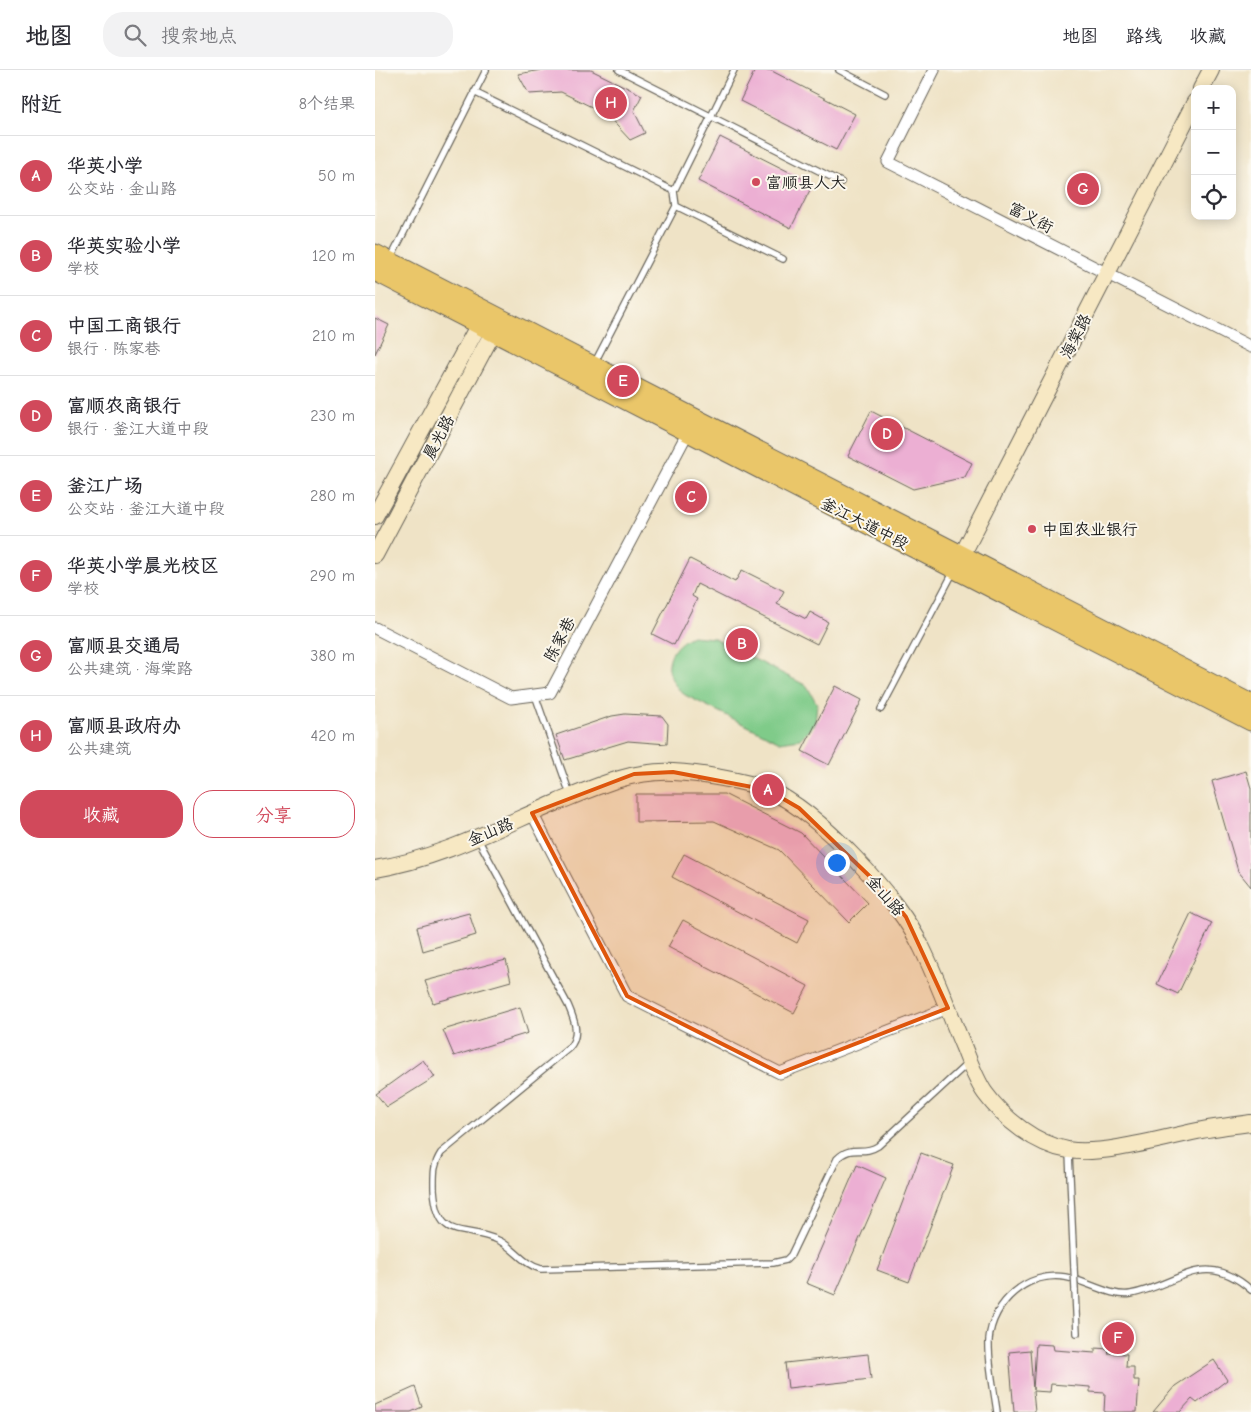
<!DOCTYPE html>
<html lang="zh">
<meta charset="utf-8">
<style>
body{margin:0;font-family:"Comic Neue","LXGW WenKai TC",sans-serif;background:#f2f2f3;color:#2b2b33}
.controls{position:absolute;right:15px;top:15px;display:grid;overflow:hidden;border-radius:10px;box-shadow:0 2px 12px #0003}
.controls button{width:45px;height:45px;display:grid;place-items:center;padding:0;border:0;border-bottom:1px solid #e1e1e2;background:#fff;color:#2b2b33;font:25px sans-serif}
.you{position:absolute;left:461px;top:792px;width:18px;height:18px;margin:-12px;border:4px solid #fff;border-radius:50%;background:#1a73e8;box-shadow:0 0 0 8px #1a73e833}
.badge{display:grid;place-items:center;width:32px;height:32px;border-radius:50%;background:#d1495b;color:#fff;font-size:16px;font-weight:700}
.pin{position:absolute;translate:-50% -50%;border:2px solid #fff;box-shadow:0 1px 5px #0006}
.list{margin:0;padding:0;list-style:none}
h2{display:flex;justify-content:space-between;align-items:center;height:65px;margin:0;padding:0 20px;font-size:21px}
h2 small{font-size:16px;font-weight:400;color:#7c7c81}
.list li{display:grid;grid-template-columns:32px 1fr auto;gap:15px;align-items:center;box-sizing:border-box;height:80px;padding:0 20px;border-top:1px solid #e1e1e2}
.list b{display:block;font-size:19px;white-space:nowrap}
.list p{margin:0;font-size:16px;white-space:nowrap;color:#7c7c81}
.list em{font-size:16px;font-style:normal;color:#7c7c81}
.actions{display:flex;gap:10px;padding:15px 20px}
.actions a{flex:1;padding:11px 0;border:1px solid #d1495b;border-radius:20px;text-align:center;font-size:18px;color:#d1495b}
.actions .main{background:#d1495b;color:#fff}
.icon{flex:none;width:28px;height:28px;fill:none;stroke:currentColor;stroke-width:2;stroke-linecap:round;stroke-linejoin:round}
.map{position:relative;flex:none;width:876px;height:1342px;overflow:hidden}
header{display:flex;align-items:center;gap:30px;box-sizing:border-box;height:70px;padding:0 25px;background:#fff;border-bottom:1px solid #e1e1e2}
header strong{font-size:24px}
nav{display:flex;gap:28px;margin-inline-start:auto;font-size:18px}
.search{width:350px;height:45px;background:#f2f2f3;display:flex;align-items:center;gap:12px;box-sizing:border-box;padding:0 18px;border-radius:20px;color:#7c7c81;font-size:19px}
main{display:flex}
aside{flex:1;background:#fff}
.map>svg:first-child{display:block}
.green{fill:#7fcb89;stroke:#4e7452}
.building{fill:#ecafd3}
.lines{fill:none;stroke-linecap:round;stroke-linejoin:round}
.lane-casing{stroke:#666258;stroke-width:8}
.street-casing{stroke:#666258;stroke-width:13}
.secondary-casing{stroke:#666258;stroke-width:18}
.primary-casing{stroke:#666258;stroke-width:21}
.lane{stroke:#fff;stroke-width:5.5}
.street{stroke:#fff;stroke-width:11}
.secondary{stroke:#f7e8c3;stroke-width:16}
.primary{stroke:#eac669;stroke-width:19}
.lane-bridge-casing{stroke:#666258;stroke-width:8;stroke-linecap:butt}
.lane-bridge{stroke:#fff;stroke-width:5.5}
.marked{fill:#de560d;fill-opacity:0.2;stroke:#de560d;stroke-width:4;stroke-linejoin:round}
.poi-dot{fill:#d1495b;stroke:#fbf7ec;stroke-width:2}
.labels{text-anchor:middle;stroke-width:4;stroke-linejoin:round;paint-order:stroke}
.poi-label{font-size:16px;fill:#1c1c1c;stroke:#fbf7ec;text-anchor:start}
.street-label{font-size:16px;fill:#1c1c1c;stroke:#fbf7ec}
</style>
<header>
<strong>地图</strong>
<div class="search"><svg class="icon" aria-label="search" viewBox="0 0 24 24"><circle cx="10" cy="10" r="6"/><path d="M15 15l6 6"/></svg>搜索地点</div>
<nav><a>地图</a><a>路线</a><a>收藏</a></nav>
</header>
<main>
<aside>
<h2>附近<small>8个结果</small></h2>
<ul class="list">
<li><span class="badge">A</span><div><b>华英小学</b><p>公交站 · 金山路</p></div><em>50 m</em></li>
<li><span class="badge">B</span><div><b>华英实验小学</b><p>学校</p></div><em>120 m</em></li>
<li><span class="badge">C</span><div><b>中国工商银行</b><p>银行 · 陈家巷</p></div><em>210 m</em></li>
<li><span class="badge">D</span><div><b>富顺农商银行</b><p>银行 · 釜江大道中段</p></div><em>230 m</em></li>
<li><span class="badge">E</span><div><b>釜江广场</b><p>公交站 · 釜江大道中段</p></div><em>280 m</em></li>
<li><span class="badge">F</span><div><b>华英小学晨光校区</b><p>学校</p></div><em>290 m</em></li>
<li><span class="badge">G</span><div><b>富顺县交通局</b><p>公共建筑 · 海棠路</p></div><em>380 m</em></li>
<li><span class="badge">H</span><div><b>富顺县政府办</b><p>公共建筑</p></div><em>420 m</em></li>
</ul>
<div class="actions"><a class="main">收藏</a><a>分享</a></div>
</aside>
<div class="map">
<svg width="876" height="1342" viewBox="0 0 876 1342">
<rect width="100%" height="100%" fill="#fbf7ec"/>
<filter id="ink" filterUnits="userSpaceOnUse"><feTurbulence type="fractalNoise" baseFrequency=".02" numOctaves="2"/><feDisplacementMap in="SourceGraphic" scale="10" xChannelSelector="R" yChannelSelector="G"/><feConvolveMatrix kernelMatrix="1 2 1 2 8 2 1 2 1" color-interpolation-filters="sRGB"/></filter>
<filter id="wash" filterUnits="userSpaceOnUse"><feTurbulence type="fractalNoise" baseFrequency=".0096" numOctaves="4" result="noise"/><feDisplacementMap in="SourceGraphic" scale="20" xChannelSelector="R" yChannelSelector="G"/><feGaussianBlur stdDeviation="1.12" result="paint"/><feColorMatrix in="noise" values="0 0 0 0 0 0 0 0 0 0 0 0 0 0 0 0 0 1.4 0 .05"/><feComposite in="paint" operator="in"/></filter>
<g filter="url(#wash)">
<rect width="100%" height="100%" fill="#efe3c6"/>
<path class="green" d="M317 566 338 568 432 616 442 634 440 654 425 669 405 672 310 625C286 606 289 579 317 566Z"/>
<g id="blocks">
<path class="building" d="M166 0H216L267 25 259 41 270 63 255 70 231 44 186 22 154 24 143 4Z
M380 0H395L480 44 461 80 365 31Z
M345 67 438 114 416 158 323 111Z
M0 248 14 255 0 284Z
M496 341 597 393 590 407 538 419 473 386Z
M315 489 360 512 367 500 409 521 402 534 431 549 435 542 453 552 442 574 322 514 317 526 322 529 299 575 277 564Z
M460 616 487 630 454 695 427 681Z
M250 644 287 646 293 654 292 674 253 671 190 690 181 665 237 646Z
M871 701 876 718V817L863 801 837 711Z
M261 724H349L426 763 493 833 474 852 404 780 339 751 261 752Z
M309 784 434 849 422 873 297 807Z
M94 843 101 865 48 881 42 857Z
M816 843 837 853 803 924 782 914Z
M308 850 433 916 419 943 293 877Z
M131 890 136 911 58 933 50 911Z
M145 937 153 963 79 986 68 960Z
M48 990 60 1007 12 1037 1 1024Z
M546 1083 579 1095 534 1212 502 1200Z
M482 1095 511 1108 460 1225 431 1213Z
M661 1274 678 1275 679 1280 720 1283V1278L734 1279 733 1283 752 1284 751 1297H759V1310H764L762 1342H729L730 1323 715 1322V1317L676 1314 675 1322 658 1321 660 1342H639L634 1282 655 1280 658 1320Z
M493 1284 496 1309 413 1318 410 1293Z
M839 1290 852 1310 822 1333 817 1329 805 1342H778L800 1316Z
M40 1317 47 1337 36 1342H0V1335Z"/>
</g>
</g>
<g filter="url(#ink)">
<use href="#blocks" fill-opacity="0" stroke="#666258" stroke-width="1"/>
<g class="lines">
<defs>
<path id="lane" d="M244 0 466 112
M464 0 510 24
M99 22 299 121
M301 136 408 189
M16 188 111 0
M219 294 301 136 299 121 359 0
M160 625 196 727
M506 639 579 501
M103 769 193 935C199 949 206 965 194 978L66 1083C58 1095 59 1105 59 1119 63 1175 88 1153 125 1171 140 1179 149 1195 166 1199L398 1193 411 1190 416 1185 462 1089C476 1074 488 1086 503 1076L593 993
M694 1083 699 1198
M700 1220 702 1263
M622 1342C619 1319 613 1293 614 1270 617 1232 653 1201 690 1207 710 1210 737 1228 756 1224 803 1215 829 1178 876 1220"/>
<path id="street" d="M559 0 513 92 876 277
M0 558 136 628 175 623 313 362
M157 743 252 926 405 1003 573 938"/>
<path id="secondary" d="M826 19 836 0
M0 446 110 243
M0 485 124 251
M581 497 820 32
M0 799C64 789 124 757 183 732 220 717 257 700 298 702 323 703 371 711 394 720 444 742 524 829 547 878 563 911 575 945 589 978 595 993 601 1010 610 1023 629 1049 660 1074 693 1080 728 1086 792 1067 827 1060 843 1057 860 1055 876 1053"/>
<path id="primary" d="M0 184 876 634
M0 201 876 651"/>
</defs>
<use href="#lane" class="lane-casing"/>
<use href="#street" class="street-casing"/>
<use href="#secondary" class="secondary-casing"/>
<use href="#primary" class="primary-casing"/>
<use href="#lane" class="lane"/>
<use href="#street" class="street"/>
<use href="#secondary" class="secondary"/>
<use href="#primary" class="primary"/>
<defs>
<path id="lane-bridge" d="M699 1198 700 1220"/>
</defs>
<use href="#lane-bridge" class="lane-bridge-casing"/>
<use href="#lane-bridge" class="lane-bridge"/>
</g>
</g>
<path class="marked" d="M298 702 393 720 424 738 511 822 531 847 573 938 405 1003 252 926 157 743 259 704Z"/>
<g class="poi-dot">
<circle cx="381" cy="112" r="5"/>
<circle cx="657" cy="459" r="5"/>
</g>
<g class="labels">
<g class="poi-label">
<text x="391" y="118">富顺县人大</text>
<text x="667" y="465">中国农业银行</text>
</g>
<g class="street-label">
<text transform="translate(656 147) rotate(27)" y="6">富义街</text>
<text transform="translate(700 266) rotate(-63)" y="6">海棠路</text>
<text transform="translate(63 367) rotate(-62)" y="6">晨光路</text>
<text transform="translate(490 453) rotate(27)" y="6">釜江大道中段</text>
<text transform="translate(184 569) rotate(-62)" y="6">陈家巷</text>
<text transform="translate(115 761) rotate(-23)" y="6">金山路</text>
<text transform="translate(511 825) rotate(49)" y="6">金山路</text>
</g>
</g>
</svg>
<div class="controls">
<button>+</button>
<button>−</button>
<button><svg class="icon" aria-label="locate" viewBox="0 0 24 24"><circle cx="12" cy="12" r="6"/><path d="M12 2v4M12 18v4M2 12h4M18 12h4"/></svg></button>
</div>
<div class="you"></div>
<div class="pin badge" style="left:393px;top:720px">A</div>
<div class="pin badge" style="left:367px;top:574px">B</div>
<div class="pin badge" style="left:316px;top:427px">C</div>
<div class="pin badge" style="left:512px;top:364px">D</div>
<div class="pin badge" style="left:248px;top:311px">E</div>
<div class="pin badge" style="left:743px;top:1268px">F</div>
<div class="pin badge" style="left:708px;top:119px">G</div>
<div class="pin badge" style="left:236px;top:33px">H</div>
</div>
</main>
